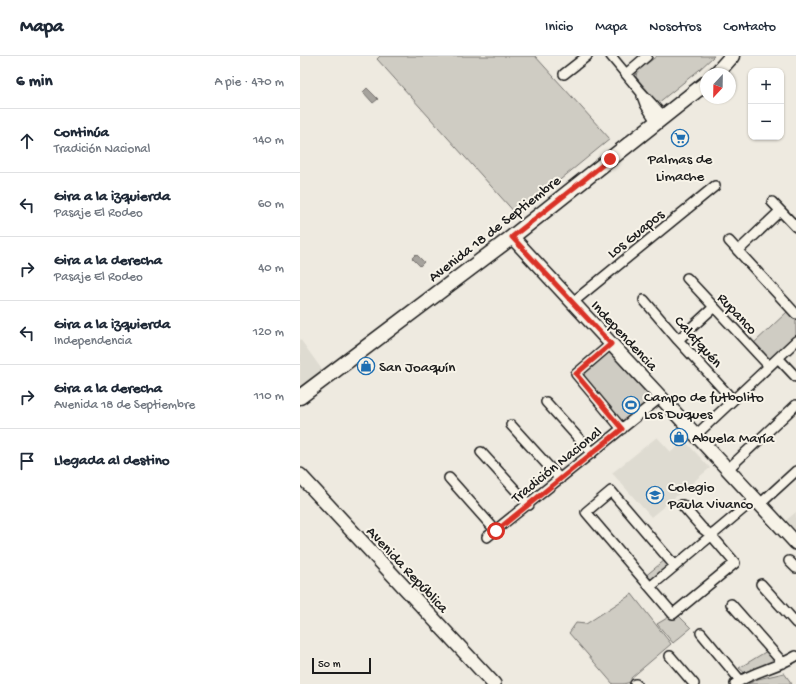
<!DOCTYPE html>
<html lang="es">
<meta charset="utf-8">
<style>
body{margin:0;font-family:"Gochi Hand",sans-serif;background:#f2f2f3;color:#1f2937}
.controls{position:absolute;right:12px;top:12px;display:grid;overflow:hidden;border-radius:8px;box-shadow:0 1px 3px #0004}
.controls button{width:36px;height:36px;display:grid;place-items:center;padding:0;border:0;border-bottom:1px solid #e0e1e3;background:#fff;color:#1f2937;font:20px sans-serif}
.compass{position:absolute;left:400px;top:12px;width:36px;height:36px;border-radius:50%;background:#fff;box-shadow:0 1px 3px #0004;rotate:202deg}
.scale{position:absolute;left:12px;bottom:10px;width:59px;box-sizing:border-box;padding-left:4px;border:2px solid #1c1c1c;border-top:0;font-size:11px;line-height:14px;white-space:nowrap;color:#1c1c1c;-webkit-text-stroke:3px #f7f3e8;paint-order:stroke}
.stop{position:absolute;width:12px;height:12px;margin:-9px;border:3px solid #d93025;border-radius:50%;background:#fff}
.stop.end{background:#d93025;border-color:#fff;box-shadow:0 1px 4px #0008}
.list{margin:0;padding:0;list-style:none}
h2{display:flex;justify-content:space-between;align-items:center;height:52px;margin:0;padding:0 16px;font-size:17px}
h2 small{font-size:13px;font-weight:400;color:#747a83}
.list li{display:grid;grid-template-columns:26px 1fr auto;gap:12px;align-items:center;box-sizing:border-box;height:64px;padding:0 16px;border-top:1px solid #e0e1e3}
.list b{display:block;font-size:15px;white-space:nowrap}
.list p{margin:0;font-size:13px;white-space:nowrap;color:#747a83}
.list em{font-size:13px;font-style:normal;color:#747a83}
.icon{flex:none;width:22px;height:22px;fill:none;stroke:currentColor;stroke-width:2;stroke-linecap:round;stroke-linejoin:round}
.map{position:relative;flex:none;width:496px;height:628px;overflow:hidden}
header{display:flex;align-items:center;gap:24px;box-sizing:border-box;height:56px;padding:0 20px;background:#fff;border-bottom:1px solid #e0e1e3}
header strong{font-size:19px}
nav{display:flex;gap:22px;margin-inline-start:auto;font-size:14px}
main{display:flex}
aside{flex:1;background:#fff}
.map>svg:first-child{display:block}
.built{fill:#dedbd1}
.green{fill:#cfccc3;stroke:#767470}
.water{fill:#a6a39d;stroke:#6f6d69}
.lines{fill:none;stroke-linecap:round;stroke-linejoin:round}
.minor-casing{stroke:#1c1c1c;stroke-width:12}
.secondary-casing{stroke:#1c1c1c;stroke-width:16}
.primary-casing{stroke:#1c1c1c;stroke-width:17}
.minor{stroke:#f7f3e8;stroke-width:9}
.secondary{stroke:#f7f3e8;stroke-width:13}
.primary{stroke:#f7f3e8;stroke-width:14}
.route{stroke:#d93025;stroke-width:5}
.labels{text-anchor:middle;stroke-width:4;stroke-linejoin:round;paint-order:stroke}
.poi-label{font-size:15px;fill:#1c1c1c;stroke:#f7f3e8;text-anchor:start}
.street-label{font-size:15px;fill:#1c1c1c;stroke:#f7f3e8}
</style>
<header>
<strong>Mapa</strong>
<nav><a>Inicio</a><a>Mapa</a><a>Nosotros</a><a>Contacto</a></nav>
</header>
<main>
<aside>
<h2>6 min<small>A pie · 470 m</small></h2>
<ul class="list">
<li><svg class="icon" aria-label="ahead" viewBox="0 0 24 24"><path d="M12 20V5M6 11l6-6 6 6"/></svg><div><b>Continúa</b><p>Tradición Nacional</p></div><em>140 m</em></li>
<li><svg class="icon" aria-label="left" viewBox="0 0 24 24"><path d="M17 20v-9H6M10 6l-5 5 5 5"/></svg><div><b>Gira a la izquierda</b><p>Pasaje El Rodeo</p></div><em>60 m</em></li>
<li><svg class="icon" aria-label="right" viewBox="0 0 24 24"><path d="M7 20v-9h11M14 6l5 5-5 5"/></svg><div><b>Gira a la derecha</b><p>Pasaje El Rodeo</p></div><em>40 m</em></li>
<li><svg class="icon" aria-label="left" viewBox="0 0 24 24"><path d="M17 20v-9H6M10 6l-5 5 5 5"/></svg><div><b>Gira a la izquierda</b><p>Independencia</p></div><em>120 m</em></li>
<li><svg class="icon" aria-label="right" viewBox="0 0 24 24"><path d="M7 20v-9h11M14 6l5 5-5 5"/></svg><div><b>Gira a la derecha</b><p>Avenida 18 de Septiembre</p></div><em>110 m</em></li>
<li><svg class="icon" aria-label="arrive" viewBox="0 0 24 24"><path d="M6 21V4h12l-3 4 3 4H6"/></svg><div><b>Llegada al destino</b></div></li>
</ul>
</aside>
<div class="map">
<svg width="496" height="628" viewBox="0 0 496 628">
<rect width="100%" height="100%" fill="#eeeae0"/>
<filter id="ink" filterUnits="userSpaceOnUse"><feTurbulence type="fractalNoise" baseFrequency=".025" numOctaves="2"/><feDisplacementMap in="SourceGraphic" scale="8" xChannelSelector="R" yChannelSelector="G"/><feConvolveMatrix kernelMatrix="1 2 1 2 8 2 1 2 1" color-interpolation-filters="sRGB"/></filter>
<g filter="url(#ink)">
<path class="built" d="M0 283 23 315 0 331Z
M357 381 371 396 385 385 410 412 351 461 312 417Z
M496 456V482L483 467Z"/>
<path class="green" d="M80 0H235L310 83 217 159 77 3Z
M357 0H414L399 14 358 47 336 21 337 15Z
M488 255 496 263V283L470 307 453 288Z
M308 295 352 343 322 369 279 320Z
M365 504 369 509 349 525 344 521Z
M332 538 371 588 331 622 332 626 323 628H313L269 577 276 567 286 568Z
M374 558 377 562 379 560 391 572 373 587 357 568Z
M467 595 476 605 446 618 439 612Z
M484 617 492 628H448L458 623Z"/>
<path class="water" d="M67 32 78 43 73 47 63 36Z
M116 198 124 206 120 210 112 202Z"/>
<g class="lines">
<defs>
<path id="minor" d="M311 0 340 35 364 61
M264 18 287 0
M326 18 347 0
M342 40 345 48 357 67
M472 146 496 171
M429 185 496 258
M438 195 480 155
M387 222 469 310
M344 244 378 284 433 344
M273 246 415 130
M378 284 414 251
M311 288 276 318 322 373
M478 302 496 321
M246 346 292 397
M211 369 260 423
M396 379 496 285
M181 396 229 449
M428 413 496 349
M149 422 196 475
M460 448 496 415
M187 481 361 341
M489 505 496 512
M375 510 311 435 286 456 373 558 435 507 412 480 402 472 382 449
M461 528 496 567
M350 531 455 443
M431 548 483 607
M401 577 440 624
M370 600 394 628
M335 628H336
M435 628C454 615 476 612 496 600"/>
<path id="secondary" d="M212 181 496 487
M0 419 194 628"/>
<path id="primary" d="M416 18 432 0
M0 341 212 181 406 27"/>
</defs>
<use href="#minor" class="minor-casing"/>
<use href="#secondary" class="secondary-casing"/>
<use href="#primary" class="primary-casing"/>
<use href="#minor" class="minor"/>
<use href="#secondary" class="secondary"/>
<use href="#primary" class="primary"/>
</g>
</g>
<g class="lines" filter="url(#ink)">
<path class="route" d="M196 475 322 373 276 318 311 288 212 181 310 103"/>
</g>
<defs>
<symbol id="supermarket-ring" viewBox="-11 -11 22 22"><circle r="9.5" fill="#f7f3e8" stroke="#1f6fb2" stroke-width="1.5"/><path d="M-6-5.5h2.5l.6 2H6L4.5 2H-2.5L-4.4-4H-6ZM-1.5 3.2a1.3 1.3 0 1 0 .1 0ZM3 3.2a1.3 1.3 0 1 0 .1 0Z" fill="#1f6fb2"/></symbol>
<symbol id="shop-ring" viewBox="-11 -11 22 22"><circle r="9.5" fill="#f7f3e8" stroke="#1f6fb2" stroke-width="1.5"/><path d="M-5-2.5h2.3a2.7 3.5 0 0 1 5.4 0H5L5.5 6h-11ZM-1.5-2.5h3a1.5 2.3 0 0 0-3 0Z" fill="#1f6fb2"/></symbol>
<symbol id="stadium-ring" viewBox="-11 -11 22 22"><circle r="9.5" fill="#f7f3e8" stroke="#1f6fb2" stroke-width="1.5"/><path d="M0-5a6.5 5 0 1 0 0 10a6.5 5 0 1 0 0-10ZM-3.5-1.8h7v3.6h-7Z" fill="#1f6fb2"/></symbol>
<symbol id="school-ring" viewBox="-11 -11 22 22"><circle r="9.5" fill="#f7f3e8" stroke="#1f6fb2" stroke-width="1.5"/><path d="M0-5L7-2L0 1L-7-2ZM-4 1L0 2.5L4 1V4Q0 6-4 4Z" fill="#1f6fb2"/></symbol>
</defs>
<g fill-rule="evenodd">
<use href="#supermarket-ring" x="370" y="72" width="20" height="20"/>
<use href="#shop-ring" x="56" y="300" width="20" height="20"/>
<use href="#stadium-ring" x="321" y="339" width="20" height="20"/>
<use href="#shop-ring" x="369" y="371" width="20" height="20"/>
<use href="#school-ring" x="345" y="429" width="20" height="20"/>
</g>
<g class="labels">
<g class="poi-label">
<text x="380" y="107" text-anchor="middle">Palmas de<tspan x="380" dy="17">Limache</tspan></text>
<text x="79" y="315">San Joaquín</text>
<text x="344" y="345">Campo de futbolito<tspan x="344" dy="17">Los Duques</tspan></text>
<text x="392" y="386">Abuela María</text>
<text x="368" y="435">Colegio<tspan x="368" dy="17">Paula Vivanco</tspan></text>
</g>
<g class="street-label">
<text transform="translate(194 172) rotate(-38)" y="5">Avenida 18 de Septiembre</text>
<text transform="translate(335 177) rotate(-39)" y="5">Los Guapos</text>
<text transform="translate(438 257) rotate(47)" y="5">Rupanco</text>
<text transform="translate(325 279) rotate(47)" y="5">Independencia</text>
<text transform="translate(399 285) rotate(48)" y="5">Calafquén</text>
<text transform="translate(256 408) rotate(-39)" y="5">Tradición Nacional</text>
<text transform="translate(108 513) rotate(47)" y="5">Avenida República</text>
</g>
</g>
</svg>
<div class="controls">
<button>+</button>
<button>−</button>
</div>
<svg class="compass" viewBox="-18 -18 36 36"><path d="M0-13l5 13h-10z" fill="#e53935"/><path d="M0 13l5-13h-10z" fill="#747a83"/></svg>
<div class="scale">50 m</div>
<div class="stop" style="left:196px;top:475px"></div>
<div class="stop end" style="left:310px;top:103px"></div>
</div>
</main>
